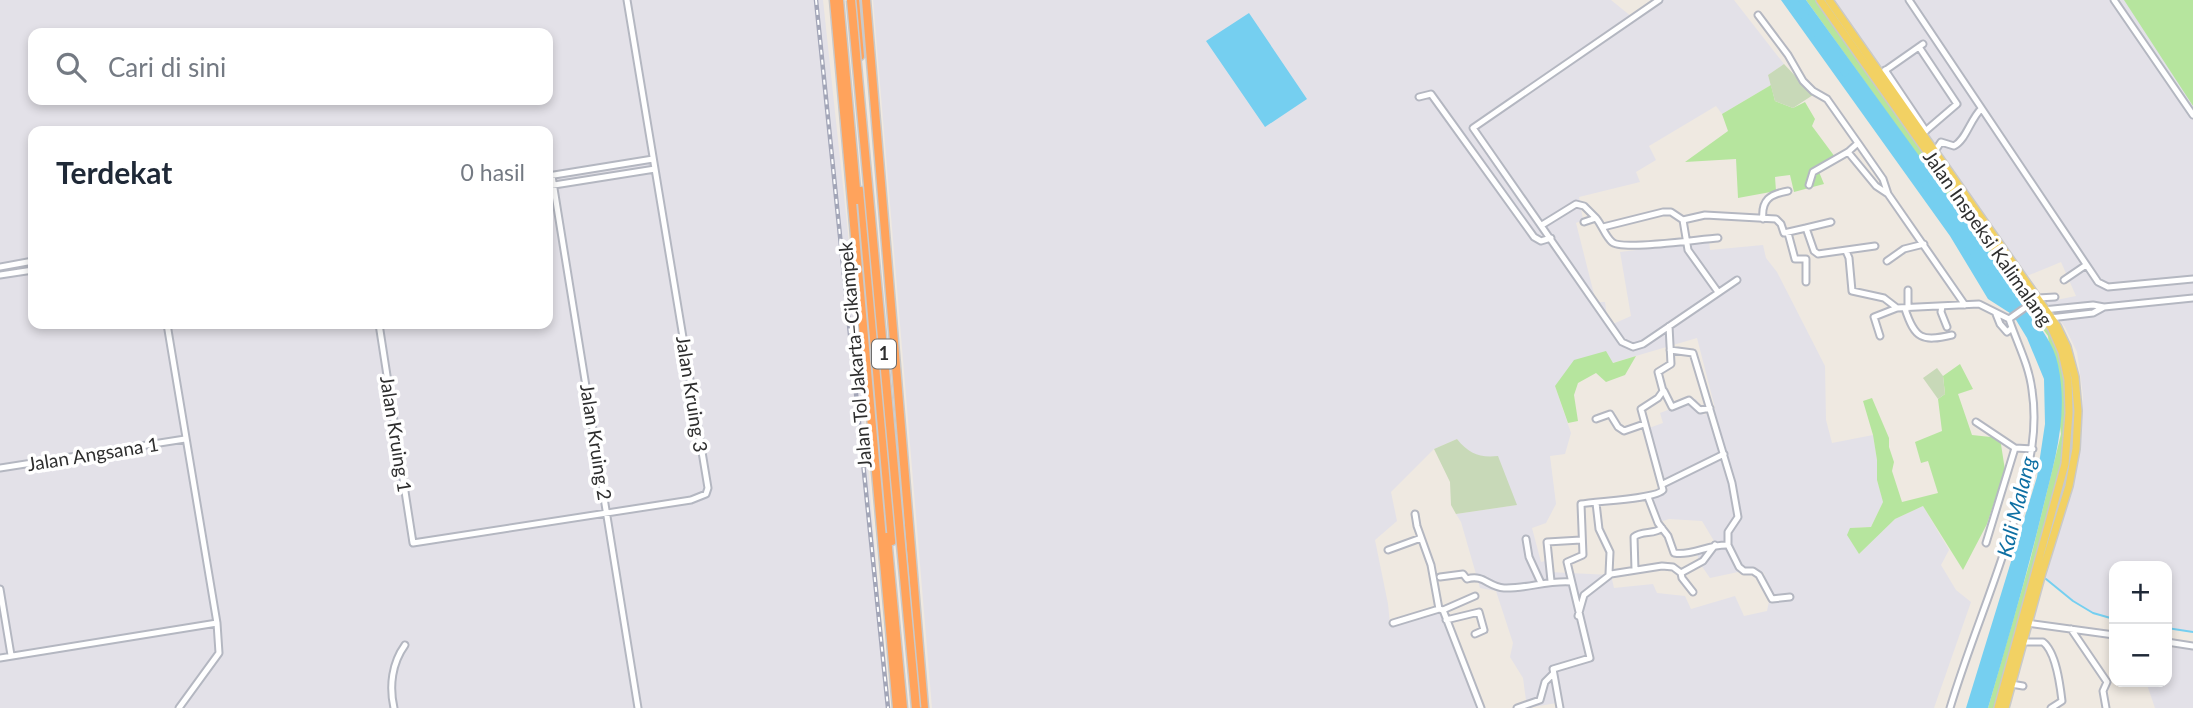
<!DOCTYPE html>
<html lang="id">
<meta charset="utf-8">
<style>
body{margin:0;font-family:Lato,sans-serif;background:#f2f2f3;color:#1f2937}
.controls{position:absolute;right:21px;bottom:21px;display:grid;overflow:hidden;border-radius:14px;box-shadow:0 4px 10px #0003}
.controls button{width:63px;height:63px;display:grid;place-items:center;padding:0;border:0;border-bottom:2px solid #e0e1e3;background:#fff;color:#1f2937;font:35px sans-serif}
.list{margin:0;padding:0;list-style:none}
h2{display:flex;justify-content:space-between;align-items:center;height:91px;margin:0;padding:0 28px;font-size:30px}
h2 small{font-size:23px;font-weight:400;color:#747a83}
.icon{flex:none;width:38px;height:38px;fill:none;stroke:currentColor;stroke-width:2;stroke-linecap:round;stroke-linejoin:round}
.map{position:relative;flex:none;width:2193px;height:708px;overflow:hidden}
.search{position:absolute;background:#fff;box-shadow:0 4px 10px #0003;left:28px;top:28px;width:525px;height:77px;display:flex;align-items:center;gap:18px;box-sizing:border-box;padding:0 24px;border-radius:14px;color:#747a83;font-size:26px}
.panel{position:absolute;background:#fff;box-shadow:0 4px 10px #0003;left:28px;top:126px;width:525px;height:203px;border-radius:14px}
.map>svg:first-child{display:block}
.industrial{fill:#e3e1e8;fill-rule:evenodd}
.green{fill:#b6e59e}
.cemetery{fill:#c8d9b8}
.water{fill:#75cff0}
.lines{fill:none;stroke-linecap:round;stroke-linejoin:round}
.stream{stroke:#75cff0;stroke-width:2}
.river{stroke:#75cff0;stroke-width:8}
.minor-casing{stroke:#b4b7c1;stroke-width:9}
.major-casing{stroke:#c9c9c9;stroke-width:10}
.highway-casing{stroke:#c9c9c9;stroke-width:11}
.minor{stroke:#fff;stroke-width:5}
.major{stroke:#f2d163;stroke-width:7}
.highway{stroke:#ffa35c;stroke-width:8}
.rail-casing{stroke:#a3a6b8;stroke-width:4.5}
.rail{stroke:#fff;stroke-width:2;stroke-dasharray:5;stroke-linecap:butt}
.highway-bridge-casing{stroke:#c9c9c9;stroke-width:11;stroke-linecap:butt}
.highway-bridge{stroke:#ffa35c;stroke-width:8}
.labels{text-anchor:middle;stroke-width:7;stroke-linejoin:round;paint-order:stroke}
.shield{fill:#fff;stroke:#6d6d6d;stroke-width:2}
.shield-label{font-size:18px;font-weight:bold;fill:#2e2e2e}
.street-label{font-size:19px;fill:#2e2e2e;stroke:#fff}
.water-label{font-size:21px;font-style:italic;fill:#0d6fa3;stroke:#fff}
</style>
<div class="map">
<svg width="2193" height="708" viewBox="0 0 2193 708">
<rect width="100%" height="100%" fill="#efe9e1"/>
<path class="industrial" d="M0 0H823L851 261 888 708H0ZM33 33H548V100H33ZM33 131H548V324H33Z
M873 0H1611L1632 17 1657 0H1734L1784 64 1768 75 1771 85 1722 114 1716 106 1649 146 1656 160 1636 172 1640 182 1579 197 1583 220 1576 223 1596 302H1605L1607 317 1612 319 1613 324 1631 316 1620 252 1709 241 1710 250 1763 245 1766 258 1777 272 1825 366 1826 420 1832 443 1873 435 1877 460V480L1883 502 1871 527 1851 528 1848 535 1859 554 1895 519 1923 506 1949 550 1941 565 1956 590 1971 602 1934 708H1559L1557 703 1527 708 1523 678 1510 657 1513 643 1496 591 1480 588 1461 522 1456 514 1516 505 1482 458 1464 449 1457 439 1434 449 1391 492 1397 521 1375 540 1388 604 1390 624 1442 611 1478 708H932ZM1697 338 1715 408 1704 415 1696 399 1660 413 1663 423 1649 428 1668 490 1650 496 1660 522 1669 519 1702 521 1717 546 1697 554 1701 565 1710 578 1752 569 1764 573 1770 597 1767 611 1744 616 1735 596 1691 609 1685 596 1657 593 1653 584 1614 588 1611 575 1549 572V560L1541 562 1532 528 1546 523 1556 504 1550 456 1565 454 1571 433 1555 386 1612 363Z
M1835 0H2193V632L2167 628V566H2114V619L2093 613 2073 601 2046 579 2079 458 2083 395 2077 352 2065 327 2046 302 2076 296 2061 262 2027 276Z
M2167 647 2193 650V708H2155L2146 682H2167Z"/>
<path class="green" d="M1806 0H1820L2052 329 2068 380 2066 453 1998 708H1988L2030 561 2061 434 2048 336Z
M2124 0H2193V106Z
M1771 85 1775 101 1793 108 1805 102 1815 119 1812 126 1835 157 1817 167 1824 184 1794 192 1790 175 1775 177 1776 191 1738 198 1736 159 1685 162 1728 131 1722 114Z
M1606 351 1613 363 1636 356 1625 375 1606 382 1596 373 1578 383 1574 395 1578 421 1568 423 1555 386 1574 360Z
M1960 364 1973 389 1958 394 1972 435 2000 438 2005 470 1987 524 1963 570 1923 506 1895 519 1859 554 1847 535 1850 528 1871 527 1883 502 1877 480V460L1873 435 1863 401 1872 398 1889 438V447L1894 462 1892 471 1902 502 1938 493 1928 461 1921 463 1915 442 1942 431 1938 399 1945 394 1943 376Z"/>
<path class="cemetery" d="M1784 64 1813 95 1793 108 1775 101 1768 75Z
M1937 368 1943 376 1945 394 1938 399 1923 378Z
M1457 439C1469 454 1480 458 1498 456L1517 505 1456 514 1451 505 1450 482 1434 449Z"/>
<path class="water" d="M1781 0H1806L2023 299C2033 323 2052 336 2058 365 2069 417 2054 462 2042 512 2026 578 2007 643 1988 708H1966L2037 477 2045 424 2044 379 2027 338 2013 315 1988 299 1950 236Z
M1249 13 1307 99 1265 127 1206 41Z"/>
<g class="lines">
<path class="stream" d="M2046 579 2073 601 2093 613 2114 619
M2167 628 2193 632"/>
<path class="river" d="M1793 0 1845 72
M1926 185 1987 271"/>
<defs>
<path id="minor" d="M1659 0 1473 128 1622 342 1633 347 1643 344 1737 280
M1909 0 2098 282 2108 287 2193 279
M2114 0 2193 115
M1758 15 1788 55 1803 81 1813 91 1827 99 1858 143 1848 152 1813 172 1809 185
M1919 47 1957 104 1922 134
M1885 70 1926 131
M1883 72 1923 44
M1419 97 1431 94 1534 237 1541 241 1551 238
M1858 143 1883 179 1888 194
M1935 151 1941 142 1954 146C1966 140 1970 120 1981 109
M1848 152 1876 186 1888 194 1965 305
M548 176 653 159
M552 176 638 708
M548 186 655 169
M1763 219C1761 200 1770 194 1788 191
M1683 220 1705 215 1776 219 1781 224 1784 233 1806 228 1814 251 1818 254 1875 246
M1683 220 1688 250 1718 292
M1584 222 1596 218C1602 225 1605 236 1612 242 1621 251 1700 239 1718 238
M1542 225 1576 204 1584 206 1596 218
M1603 227 1663 212H1671L1683 220
M1806 228 1831 222
M1788 233 1795 259H1806V282
M1846 251 1849 258 1852 291 1884 298 1897 308
M1887 261 1904 249 1924 244
M0 267 33 261
M0 275 33 270
M2064 280 2086 265
M2038 298 2055 297
M1942 306 1941 312 1947 327
M1908 308V290
M1905 309C1915 339 1922 342 1952 335
M2043 310 2093 305 2104 307 2193 298
M1996 314 2000 324 2007 332 2012 328
M2050 318 2093 313 2104 307
M2009 319 2033 302
M167 324 217 623 219 653 179 708
M379 324 413 543 691 500 706 494 708 488 627 0
M1880 336 1874 317 1897 308 1979 304 2009 319C2017 343 2029 365 2032 390 2038 429 2030 463 2020 500 2001 571 1971 638 1950 708
M1670 350 1693 353 1732 483 1738 517 1728 532V545
M1664 391 1672 407 1689 400 1700 410 1710 408
M1596 419 1610 414 1618 427 1624 431 1644 424
M1976 422 2015 448 1986 543
M2015 448 2033 449
M0 468 185 439
M1663 484 1724 454
M1648 497 1658 523 1668 536 1674 553C1692 556 1709 544 1728 545L1739 567 1744 571H1753L1759 575 1772 599 1790 597
M1596 503 1599 529 1610 552 1609 574
M1415 514 1417 526 1431 565 1439 609 1443 610 1481 708
M1526 539 1529 557 1541 583
M1388 550 1421 538
M1635 570 1634 537C1642 530 1654 535 1662 528
M1440 577 1463 574 1467 579C1484 574 1488 587 1504 588 1526 589 1548 580 1571 582
M1551 581 1547 542 1581 540
M0 589 11 655
M1693 592 1682 578 1681 573 1703 561 1715 545
M1443 610 1475 596
M1578 616 1584 595 1611 574 1662 566 1673 567 1681 573
M1446 620 1479 612 1484 630 1475 634
M1393 623 1439 609
M2027 623 2114 635
M2071 629 2107 682 2103 691 2106 708
M2023 642H2043C2056 652 2060 684 2062 701L2051 708
M2167 642 2193 646
M0 658 217 623
M2011 684 2023 686
M394 708C389 686 392 663 405 645
M1517 708 1540 700 1545 682 1553 674
M1560 708 1553 669 1590 658 1567 562 1583 555 1581 504C1597 501 1656 499 1663 490L1641 409 1658 398 1663 391 1658 372 1671 364 1669 326"/>
<path id="major" d="M1820 0 2052 329 2062 352 2068 380 2069 413 2065 464 1998 708
M1829 0 2057 326 2067 347 2075 377 2078 411 2076 449 2069 486 2042 573 2005 708"/>
<path id="highway" d="M834 0 897 708
M839 0 857 200
M855 0 860 56
M866 0 924 708
M861 191 892 541
M887 537 903 708"/>
</defs>
<use href="#minor" class="minor-casing"/>
<use href="#major" class="major-casing"/>
<use href="#highway" class="highway-casing"/>
<use href="#minor" class="minor"/>
<use href="#major" class="major"/>
<use href="#highway" class="highway"/>
<defs>
<path id="rail" d="M816 0 888 708"/>
</defs>
<use href="#rail" class="rail-casing"/>
<use href="#rail" class="rail"/>
<defs>
<path id="highway-bridge" d="M851 0 916 708"/>
</defs>
<use href="#highway-bridge" class="highway-bridge-casing"/>
<use href="#highway-bridge" class="highway-bridge"/>
</g>
<g class="labels">
<rect class="shield" x="872" y="339.5" width="24" height="29" rx="5"/>
<g class="shield-label">
<text x="884" y="360">1</text>
</g>
<g class="street-label">
<text transform="translate(1988 238) rotate(55)" y="7">Jalan Inspeksi Kalimalang</text>
<text transform="translate(855 355) rotate(-95)" y="7">Jalan Tol Jakarta–Cikampek</text>
<text transform="translate(692 394) rotate(81)" y="7">Jalan Kruing 3</text>
<text transform="translate(396 434) rotate(81)" y="7">Jalan Kruing 1</text>
<text transform="translate(596 442) rotate(81)" y="7">Jalan Kruing 2</text>
<text transform="translate(93 454) rotate(-9)" y="7">Jalan Angsana 1</text>
</g>
<g class="water-label">
<text transform="translate(2017 507) rotate(-76)" y="7">Kali Malang</text>
</g>
</g>
</svg>
<div class="controls">
<button>+</button>
<button>−</button>
</div>
<div class="search"><svg class="icon" aria-label="search" viewBox="0 0 24 24"><circle cx="10" cy="10" r="6"/><path d="M15 15l6 6"/></svg>Cari di sini</div>
<section class="panel">
<h2>Terdekat<small>0 hasil</small></h2>
<ul class="list">
</ul>
</section>
</div>
